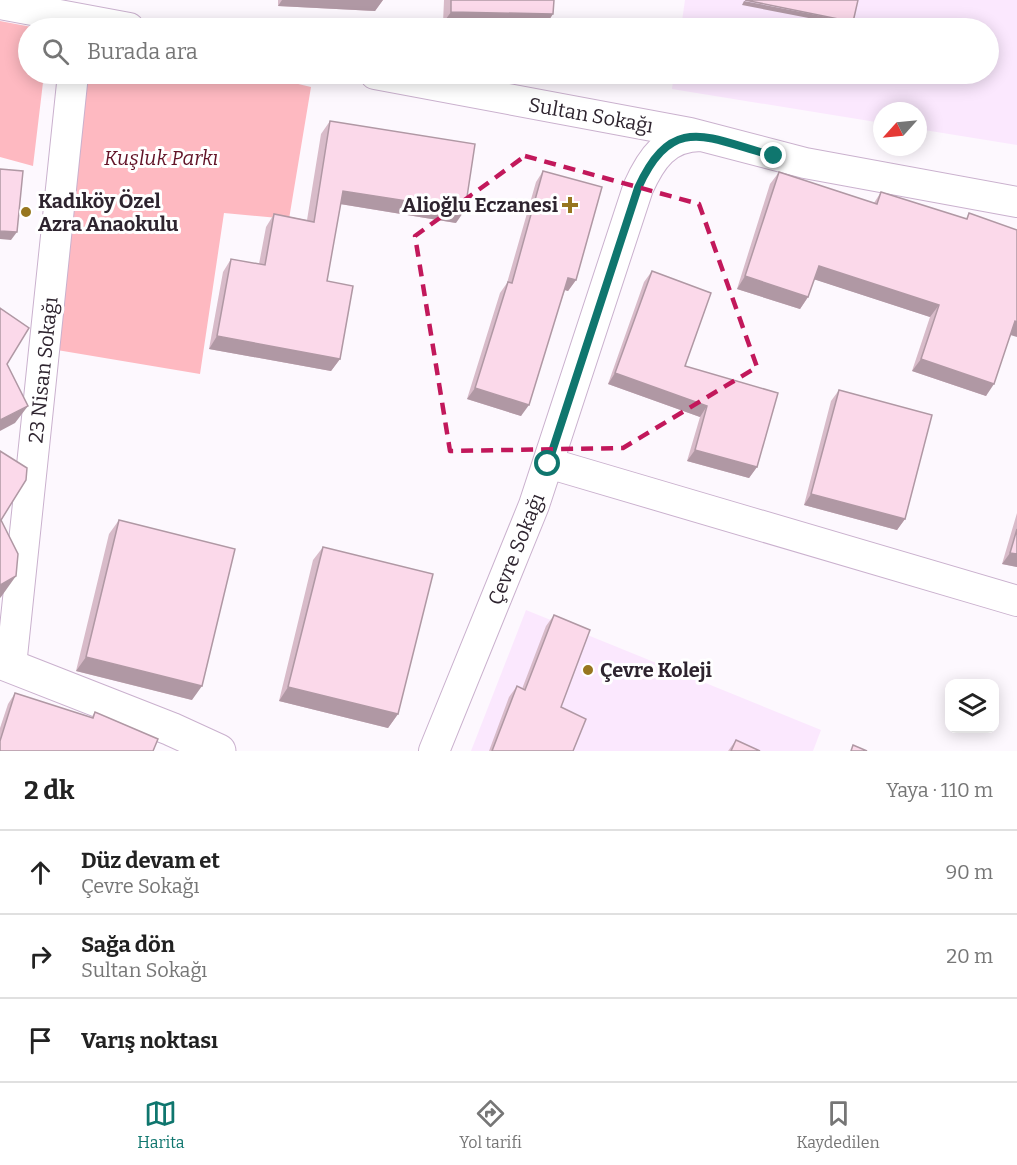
<!DOCTYPE html>
<html lang="tr">
<meta charset="utf-8">
<style>
body{margin:0;font-family:Bitter,serif;background:#f6f6f6;color:#222}
.controls{position:absolute;right:18px;bottom:18px;display:grid;overflow:hidden;border-radius:12px;box-shadow:0 3px 15px #0003}
.controls button{width:54px;height:54px;display:grid;place-items:center;padding:0;border:0;border-bottom:2px solid #e0e0e0;background:#fff;color:#222;font:30px sans-serif}
.compass{position:absolute;left:873px;top:102px;width:54px;height:54px;border-radius:50%;background:#fff;box-shadow:0 3px 15px #0003;rotate:243deg}
.stop{position:absolute;width:18px;height:18px;margin:-14px;border:4px solid #0f766e;border-radius:50%;background:#fff}
.stop.end{background:#0f766e;border-color:#fff;box-shadow:0 2px 6px #0008}
.list{margin:0;padding:0;list-style:none}
h2{display:flex;justify-content:space-between;align-items:center;height:78px;margin:0;padding:0 24px;font-size:26px}
h2 small{font-size:20px;font-weight:400;color:#767676}
.list li{display:grid;grid-template-columns:39px 1fr auto;gap:18px;align-items:center;box-sizing:border-box;height:84px;padding:0 24px;border-top:2px solid #e0e0e0}
.list b{display:block;font-size:22px;white-space:nowrap}
.list p{margin:0;font-size:20px;white-space:nowrap;color:#767676}
.list em{font-size:20px;font-style:normal;color:#767676}
.icon{flex:none;width:33px;height:33px;fill:none;stroke:currentColor;stroke-width:2;stroke-linecap:round;stroke-linejoin:round}
.map{position:relative;flex:none;width:1017px;height:751px;overflow:hidden}
.search{position:absolute;background:#fff;box-shadow:0 3px 15px #0003;left:18px;right:18px;top:18px;height:66px;display:flex;align-items:center;gap:15px;box-sizing:border-box;padding:0 21px;border-radius:33px;color:#767676;font-size:22px}
.sheet{height:330px;background:#fff}
nav{display:flex;justify-content:space-around;align-items:center;box-sizing:border-box;height:84px;border-top:2px solid #e0e0e0;background:#fff;font-size:16px;color:#767676}
nav a{display:grid;justify-items:center;gap:3px}
nav .on{color:#0f766e}
.map>svg:first-child{display:block}
.built{fill:#fbe8fe}
.green{fill:#feb9c1}
.lines{fill:none;stroke-linecap:round;stroke-linejoin:round}
.street-casing{stroke:#cab1ce;stroke-width:32}
.secondary-casing{stroke:#cab1ce;stroke-width:35}
.street{stroke:#fff;stroke-width:30}
.secondary{stroke:#fff;stroke-width:33}
.wall{fill:#d8bbc9}
.shaded-wall{fill:#b098a4}
.building{fill:#fbd9ea;stroke:#b098a4;stroke-width:1.5}
.route{stroke:#0f766e;stroke-width:8}
.marked{fill:none;stroke:#c2185b;stroke-width:4.5;stroke-dasharray:12 8;stroke-linejoin:round}
.poi-dot{fill:#97761f;stroke:#fff;stroke-width:2}
.labels{text-anchor:middle;stroke-width:6;stroke-linejoin:round;paint-order:stroke}
.street-label{font-size:20px;fill:#2e242f;stroke:#fff}
.park-label{font-size:20px;font-style:italic;fill:#621327;stroke:#fff}
.poi-label{font-size:20px;font-weight:bold;fill:#2e242f;stroke:#fff;text-anchor:start}
</style>
<div class="map">
<svg width="1017" height="751" viewBox="0 0 1017 751">
<rect width="100%" height="100%" fill="#fdf8fe"/>
<path class="built" d="M685 0H1017V145L918 129V111H882V123L672 89 674 74H988V28H681Z
M526 610 821 730 813 751H471Z"/>
<path class="green" d="M0 21 37 28H28V74H44L33 166 0 157Z
M87 74H256L311 87 289 219 224 213 200 374 51 349Z"/>
<g class="lines">
<defs>
<path id="street" d="M0 4 129 28
M375 74 690 133 805 163 1017 202
M548 463 1017 601
M11 666 73 74
M434 751 534 505 638 188C651 159 666 136 701 136"/>
<path id="secondary" d="M0 662 171 729 219 751"/>
</defs>
<use href="#street" class="street-casing"/>
<use href="#secondary" class="secondary-casing"/>
<use href="#street" class="street"/>
<use href="#secondary" class="secondary"/>
</g>
<path class="wall" d="M278 0H383L375 11 278 6Z
M444 0H554L546 25 443 23Z
M330 121 456 223 340 204 327 281 340 359 331 371 209 349 223 272 231 259 259 264 266 227 274 214 307 220 321 134Z
M543 171 576 280 568 291 565 290 521 416 467 399 500 293 507 283 536 182Z
M779 172 874 203 881 192 966 219 969 213 1011 335 986 396 912 371 930 317 814 279 808 297 800 309 737 289 770 184Z
M652 271 685 366 757 467 749 478 687 461 700 417 608 384 644 282Z
M839 390 905 519 897 530 804 505 831 401Z
M1017 513V567L1002 564Z
M119 520 192 700 76 671 109 534Z
M323 547 398 714 388 728 279 701 313 560Z
M554 615 561 707 573 751H489L509 697 517 686 522 689 546 626Z
M15 693 91 718 95 712 153 751H0V728L8 704Z
M736 740 760 751H728Z"/>
<path class="shaded-wall" d="M282 0H383L375 11 278 6Z
M744 1 853 22 850 26 742 5Z
M451 12 553 14 546 25 443 23Z
M343 191 465 210 456 223 334 203Z
M0 231 17 232 11 240 0 239Z
M819 266 939 305 930 317 810 278Z
M745 276 808 297 800 309 737 289Z
M568 278 576 280 568 291 561 289Z
M1015 321 1017 322V337L1007 334Z
M217 336 340 359 331 371 209 349Z
M921 359 994 384 986 396 912 371Z
M615 373 707 406 700 417 608 384Z
M475 388 529 405 521 416 467 399Z
M28 406 15 423 0 431V420Z
M695 450 757 467 749 478 687 461Z
M811 494 905 519 897 530 804 505Z
M1010 553 1017 554V567L1002 564Z
M16 576 1 597 0 598V585Z
M86 657 202 686 192 700 76 671Z
M288 687 398 714 388 728 279 701Z"/>
<path class="building" d="M451 0H554L553 14 451 12Z
M745 0H858L853 22Z
M330 121 475 144 465 210 343 191 327 281 353 286 340 359 217 336 231 259 265 265 274 214 314 222Z
M0 169 23 171 17 232 0 231Z
M543 171 602 187 576 280 568 278 529 405 475 388 508 282 512 283Z
M779 172 877 204 881 192 967 219 969 213 1017 230V322L1015 321 994 384 921 359 939 305 819 266 808 297 745 276Z
M652 271 711 293 685 366 778 393 757 467 695 450 707 406 615 373Z
M0 308 29 328 7 364 28 406 0 420Z
M839 390 932 415 905 519 811 494Z
M0 451 27 468 26 480 1 520 18 554 16 576 0 585Z
M119 520 235 549 202 686 86 657Z
M1017 529V554L1010 553Z
M323 547 433 574 398 714 288 687Z
M554 615 590 630 561 707 586 719 573 751H492L517 686 525 690Z
M15 693 93 718 95 712 158 739 153 751H0V741Z
M736 740 760 751H731Z
M853 745 867 751H851Z"/>
<g class="lines">
<path class="route" d="M548 464 638 188C673 111 709 139 774 156"/>
</g>
<path class="marked" d="M525 156 699 204 757 367 623 448 450 451 415 236Z"/>
<g class="poi-dot">
<path d="M567 196h6v6h6v6h-6v6h-6v-6h-6v-6h6z"/>
<circle cx="26" cy="212" r="6"/>
<circle cx="588" cy="670" r="6"/>
</g>
<g class="labels">
<g class="street-label">
<text transform="translate(591 115) rotate(10)" y="7">Sultan Sokağı</text>
<text transform="translate(43 370) rotate(-84)" y="7">23 Nisan Sokağı</text>
<text transform="translate(516 549) rotate(-68)" y="7">Çevre Sokağı</text>
</g>
<g class="park-label">
<text x="161" y="165">Kuşluk Parkı</text>
</g>
<g class="poi-label">
<text x="38" y="208">Kadıköy Özel<tspan x="38" dy="23">Azra Anaokulu</tspan></text>
<text x="558" y="212" text-anchor="end">Alioğlu Eczanesi</text>
<text x="600" y="677">Çevre Koleji</text>
</g>
</g>
</svg>
<div class="controls">
<button><svg class="icon" aria-label="layers" viewBox="0 0 24 24"><path d="M12 4l9 5-9 5-9-5zM3 14l9 5 9-5"/></svg></button>
</div>
<svg class="compass" viewBox="-18 -18 36 36"><path d="M0-13l5 13h-10z" fill="#e53935"/><path d="M0 13l5-13h-10z" fill="#767676"/></svg>
<div class="stop" style="left:548px;top:464px"></div>
<div class="stop end" style="left:774px;top:156px"></div>
<div class="search"><svg class="icon" aria-label="search" viewBox="0 0 24 24"><circle cx="10" cy="10" r="6"/><path d="M15 15l6 6"/></svg>Burada ara</div>
</div>
<section class="sheet">
<h2>2 dk<small>Yaya · 110 m</small></h2>
<ul class="list">
<li><svg class="icon" aria-label="ahead" viewBox="0 0 24 24"><path d="M12 20V5M6 11l6-6 6 6"/></svg><div><b>Düz devam et</b><p>Çevre Sokağı</p></div><em>90 m</em></li>
<li><svg class="icon" aria-label="right" viewBox="0 0 24 24"><path d="M7 20v-9h11M14 6l5 5-5 5"/></svg><div><b>Sağa dön</b><p>Sultan Sokağı</p></div><em>20 m</em></li>
<li><svg class="icon" aria-label="arrive" viewBox="0 0 24 24"><path d="M6 21V4h12l-3 4 3 4H6"/></svg><div><b>Varış noktası</b></div></li>
</ul>
</section>
<nav>
<a class="on"><svg class="icon" aria-label="map" viewBox="0 0 24 24"><path d="M3 6l6-2 6 2 6-2v14l-6 2-6-2-6 2zM9 4v14M15 6v14"/></svg>Harita</a>
<a><svg class="icon" aria-label="directions" viewBox="0 0 24 24"><path d="M12 3l9 9-9 9-9-9zM9 14v-3h6M13 9l2 2-2 2"/></svg>Yol tarifi</a>
<a><svg class="icon" aria-label="saved" viewBox="0 0 24 24"><path d="M7 4h10v16l-5-4-5 4z"/></svg>Kaydedilen</a>
</nav>
